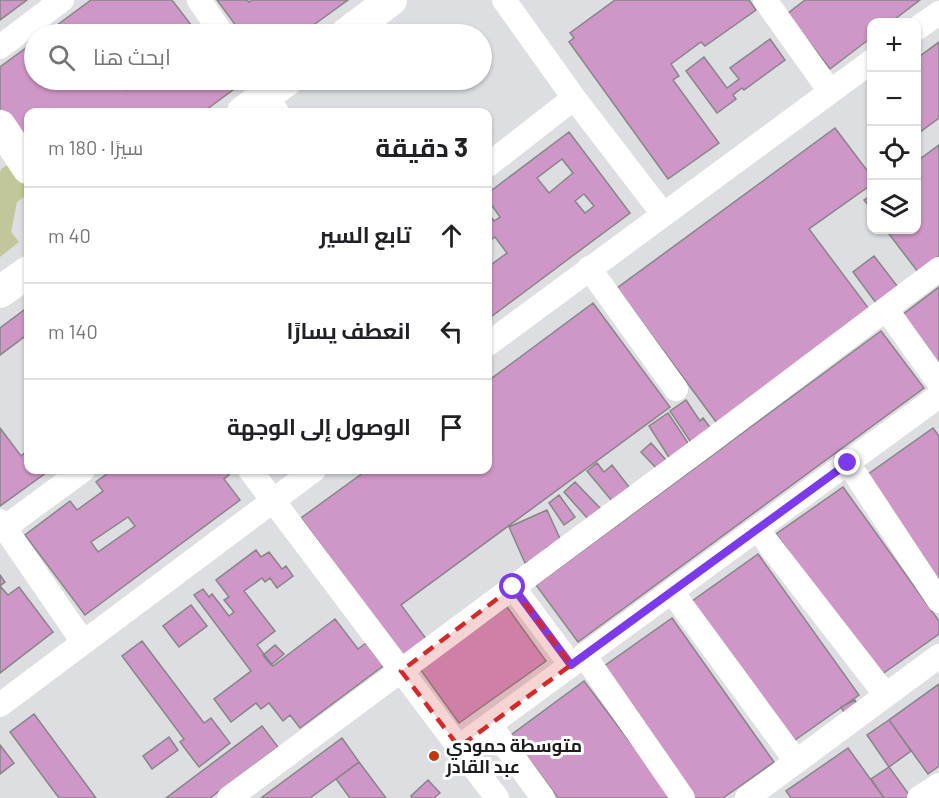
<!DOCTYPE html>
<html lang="ar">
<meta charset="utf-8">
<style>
body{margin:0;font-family:Barlow,Cairo,sans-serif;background:#f2f2f2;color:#202124;direction:rtl}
.controls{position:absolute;right:18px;top:18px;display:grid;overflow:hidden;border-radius:12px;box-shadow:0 2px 4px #0004}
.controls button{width:54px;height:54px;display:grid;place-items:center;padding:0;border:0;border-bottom:2px solid #e0e0e0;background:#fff;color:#202124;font:30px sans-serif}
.stop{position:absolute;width:18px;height:18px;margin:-14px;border:4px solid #7c3aed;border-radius:50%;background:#fff}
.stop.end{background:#7c3aed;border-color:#fff;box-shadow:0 2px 6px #0008}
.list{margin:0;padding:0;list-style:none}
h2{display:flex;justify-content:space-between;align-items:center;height:78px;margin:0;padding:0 24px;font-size:26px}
h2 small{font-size:20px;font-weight:400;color:#757577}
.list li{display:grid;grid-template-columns:39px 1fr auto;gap:18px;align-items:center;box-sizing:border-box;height:96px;padding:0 24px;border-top:2px solid #e0e0e0}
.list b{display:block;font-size:22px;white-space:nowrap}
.list em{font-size:20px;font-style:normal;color:#757577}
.icon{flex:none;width:33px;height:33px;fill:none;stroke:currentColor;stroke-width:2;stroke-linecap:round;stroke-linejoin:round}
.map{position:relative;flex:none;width:939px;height:798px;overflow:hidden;direction:ltr}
.search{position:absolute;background:#fff;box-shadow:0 2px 4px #0004;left:24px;top:24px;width:468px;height:66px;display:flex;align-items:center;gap:15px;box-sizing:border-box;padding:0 21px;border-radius:33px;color:#757577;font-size:22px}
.panel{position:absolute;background:#fff;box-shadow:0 2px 4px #0004;left:24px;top:108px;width:468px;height:366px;border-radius:12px;direction:rtl}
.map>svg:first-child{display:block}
.green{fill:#c1c79a}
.building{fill:#cf97c7;stroke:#878586;stroke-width:1.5;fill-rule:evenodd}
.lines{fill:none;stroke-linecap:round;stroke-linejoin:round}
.minor{stroke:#fff;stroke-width:24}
.major{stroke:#fff;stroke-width:32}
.route{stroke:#7c3aed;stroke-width:8}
.marked{fill:#d62828;fill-opacity:0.2;stroke:#d62828;stroke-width:4.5;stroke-dasharray:12 8;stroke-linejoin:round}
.poi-dot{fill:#c0370f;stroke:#fff;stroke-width:2}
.labels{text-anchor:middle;stroke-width:6;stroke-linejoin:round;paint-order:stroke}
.poi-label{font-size:18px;font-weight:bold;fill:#1c1c1d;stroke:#fff;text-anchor:start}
</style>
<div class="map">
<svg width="939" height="798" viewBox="0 0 939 798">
<rect width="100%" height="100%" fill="#dddee1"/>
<path class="green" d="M11 163 28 190V194L17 202 11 232 19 242 0 257V173L1 169Z"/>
<path class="building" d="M0 0H27L0 20Z
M91 0H172L198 34H45Z
M217 0H247L249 2 252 0H348L301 34H242Z
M615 0H749L756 10 705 46 701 42 671 64 679 76 673 80 719 143 668 179 569 42 574 38 570 33Z
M805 0H920L891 22H872V37L830 69 787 14Z
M770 39 785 60 744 90 742 88 733 95 736 99 717 113 686 71 704 57 727 88 739 79 730 68Z
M34 42V80H119L126 90 141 80H232L237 87 203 112H28V150L0 112V67Z
M939 42V118L916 135V59Z
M835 128 872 177V184L809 229 872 313 719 426 617 288Z
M569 132 630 213 488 319V267L507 253 495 237 488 242V213L494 221 500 217 488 200V193ZM562 159 573 173 549 193 537 178ZM584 194 594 206 585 213 575 201Z
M939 145V256L918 272 886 230H916V162Z
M872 195V210L864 200Z
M874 256 901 291 879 307 853 272Z
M939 287V373L898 318Z
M593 303 670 407 401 605 427 640 404 657 301 518 367 470H488V381Z
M28 307V334L0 355V328Z
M881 331 924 388 578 642 536 585Z
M686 400 700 421 703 418 712 430 692 444 670 411Z
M668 413 690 446 670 459 649 426Z
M0 428 21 456 28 450V470H50L0 506Z
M933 428 939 436V582L864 477Z
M651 443 666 460 656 468 641 452Z
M597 463 604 472 612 465 629 487 612 501 587 471Z
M112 470H225L229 475 224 479 240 500 85 615 25 535 70 501 77 510 103 491 96 482ZM128 517 135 526 98 552 91 542Z
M575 482 601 509 589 520 564 492Z
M843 487 939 621V634L878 677 776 534Z
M559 495 575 517 564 525 549 503Z
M547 510 561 541 546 548 548 554 525 563 509 527Z
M256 550 261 557 269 552 282 569 286 566 293 576 277 588 270 578 265 582 262 578 244 591 275 631 257 645 273 666 335 619 358 649 366 643 383 666 300 728 290 715 283 721 269 703 261 709 256 703 231 722 214 699 251 671 194 595 203 589 209 597 212 594 229 616 234 612 224 600 229 597 216 580Z
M758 554 859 695 788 745 688 604Z
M0 575 5 582 0 586 8 595 19 587 53 632 0 673Z
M191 605 207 626 179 647 163 626Z
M507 607 546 661 459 723 420 669Z
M672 618 774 762 723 798H692L600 669Z
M142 641 204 723 211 718 230 743 199 767 180 742 184 739 122 656Z
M275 645 284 654 271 665 263 655Z
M584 681 672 798H558L511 735Z
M939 684V766L928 774 889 720Z
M855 700 858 707 845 714 841 707Z
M34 714 96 798H59L10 732Z
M889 720 911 751 889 767 867 735Z
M262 726 278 747 210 798H166Z
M169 737 178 750 152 769 143 756Z
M342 738 359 762 310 798H261Z
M0 745 14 763 0 774Z
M848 748 884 798H791L786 791Z
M359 762 386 798H350L336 779Z
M889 767 910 796 907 798H884L871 779Z
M428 780 440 793 434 798H412L411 796Z"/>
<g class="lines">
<path class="minor" d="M199 0 222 34
M504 0 574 98 663 214
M765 0 829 90
M916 29 939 13
M0 47 62 0
M253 80 277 112
M488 165 574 98
M589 268 676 389
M886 309 939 383
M488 344 872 61
M848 463 939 601
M250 470 497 798
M0 521 83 642
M757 529 885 694
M0 531 83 470
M513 587 571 665
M672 592 796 761
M584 655 683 798
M0 705 314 470
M490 725 543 798
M459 747 939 396
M229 798 712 440 939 269
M747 798 939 656
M919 798 939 785"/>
<path class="major" d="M346 34 391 0
M243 112 287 80
M0 126 28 168
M0 292 28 272"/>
</g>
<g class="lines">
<path class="route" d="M513 587 571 665 848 463"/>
</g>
<path class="marked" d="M513 587 571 665 459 747 401 671Z"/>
<circle class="poi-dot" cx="434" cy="756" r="6"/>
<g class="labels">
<g class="poi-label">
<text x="446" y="752">متوسطة حمودي<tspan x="446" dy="21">عبد القادر</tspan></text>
</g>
</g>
</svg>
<div class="controls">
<button>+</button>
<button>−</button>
<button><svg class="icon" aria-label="locate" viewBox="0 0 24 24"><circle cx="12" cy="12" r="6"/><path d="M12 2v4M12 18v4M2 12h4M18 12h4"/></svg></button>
<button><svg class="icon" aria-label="layers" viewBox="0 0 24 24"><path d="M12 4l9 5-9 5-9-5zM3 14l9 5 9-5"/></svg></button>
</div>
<div class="stop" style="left:513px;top:587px"></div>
<div class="stop end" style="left:848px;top:463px"></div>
<div class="search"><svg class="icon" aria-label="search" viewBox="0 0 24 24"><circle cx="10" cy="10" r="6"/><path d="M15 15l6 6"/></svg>ابحث هنا</div>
<section class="panel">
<h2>3 دقيقة<small>سيرًا · 180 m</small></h2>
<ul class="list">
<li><svg class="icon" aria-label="ahead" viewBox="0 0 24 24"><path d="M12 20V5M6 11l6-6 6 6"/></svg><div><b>تابع السير</b></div><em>40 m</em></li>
<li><svg class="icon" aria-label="left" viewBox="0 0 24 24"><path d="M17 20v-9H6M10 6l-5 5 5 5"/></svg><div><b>انعطف يسارًا</b></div><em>140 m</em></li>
<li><svg class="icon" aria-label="arrive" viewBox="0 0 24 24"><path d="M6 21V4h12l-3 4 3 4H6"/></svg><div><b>الوصول إلى الوجهة</b></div></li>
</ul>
</section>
</div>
